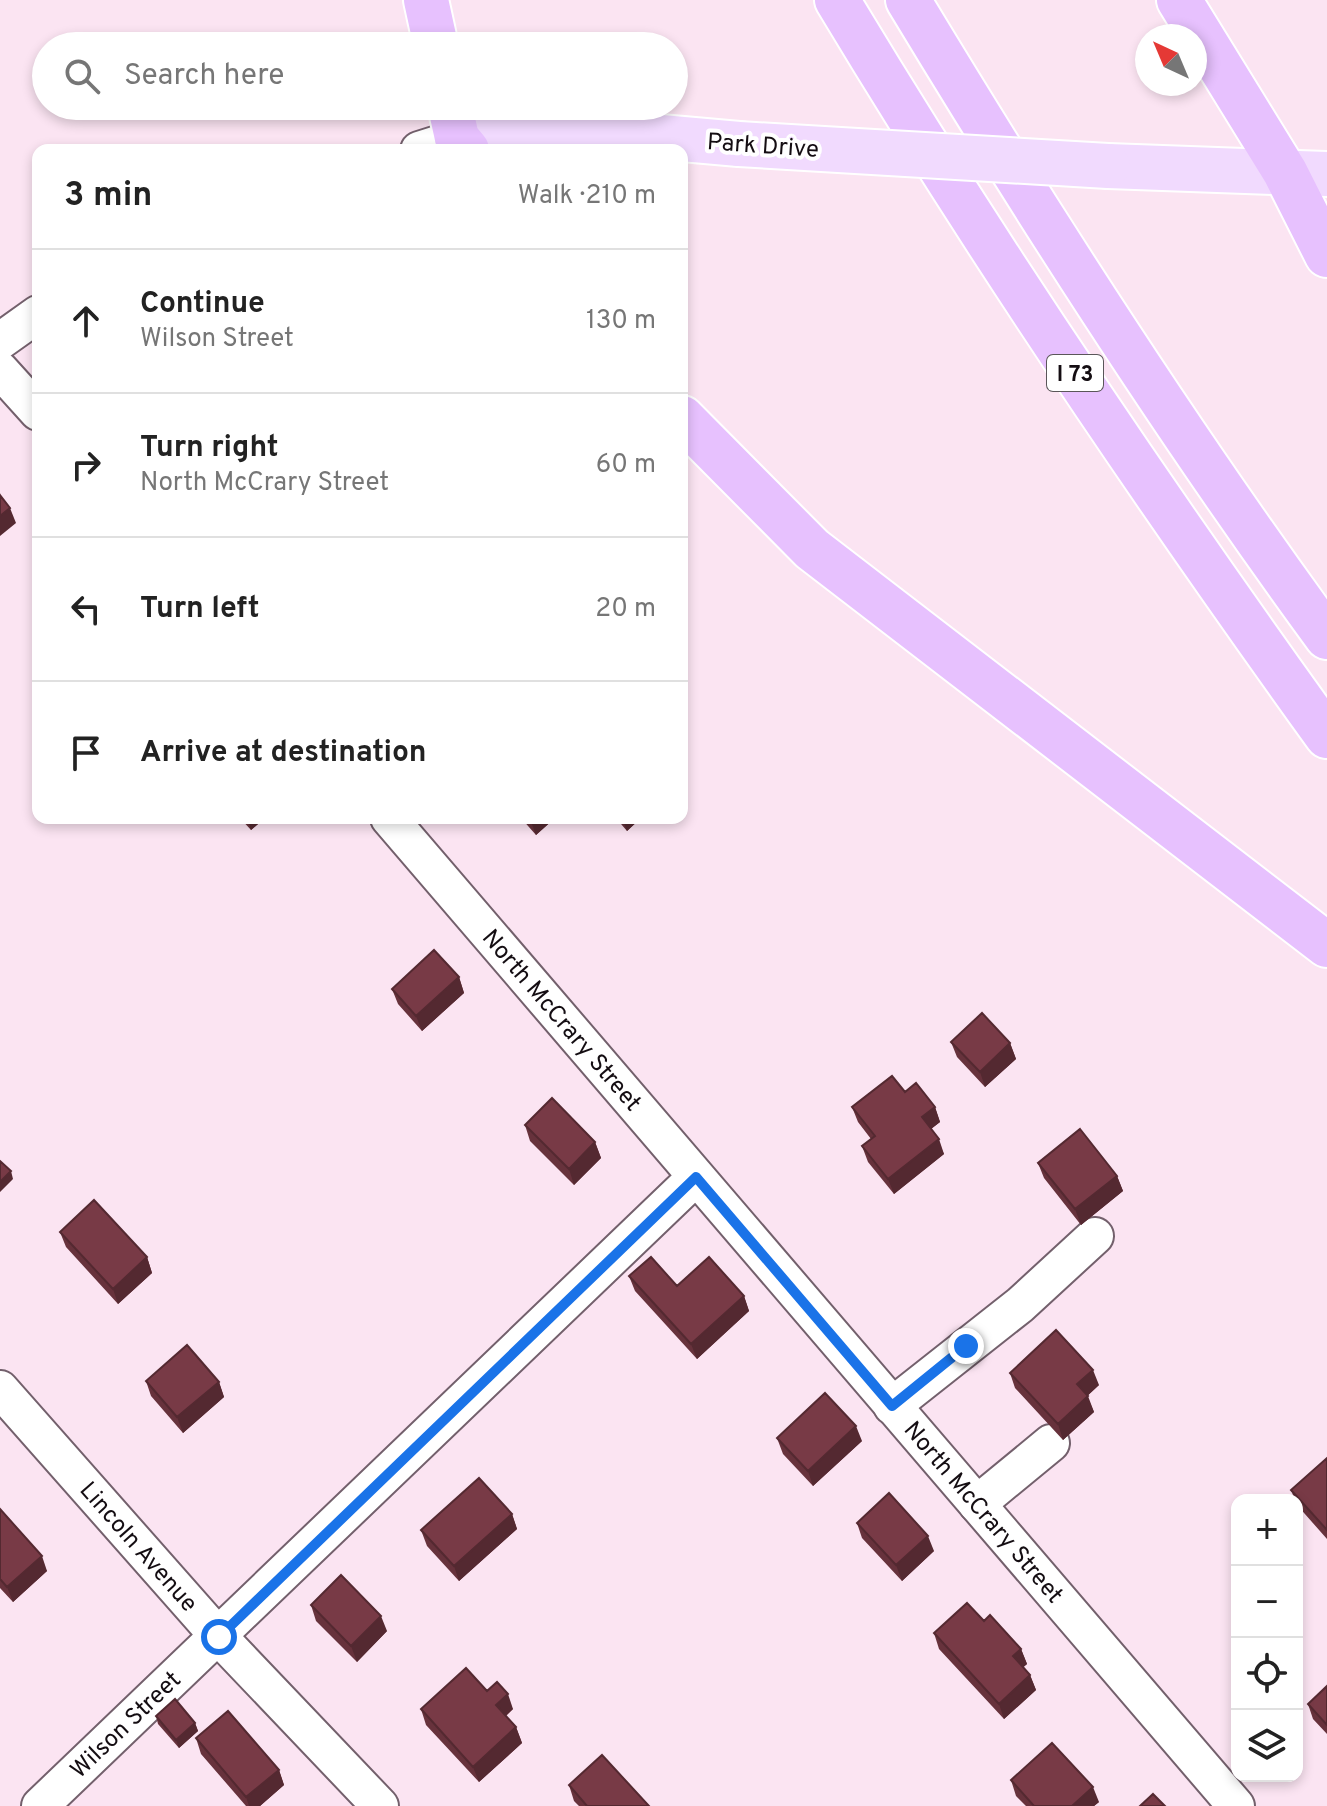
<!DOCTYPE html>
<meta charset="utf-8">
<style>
body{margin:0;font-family:Overpass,sans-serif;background:#f6f6f6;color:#222}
.controls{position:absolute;right:24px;bottom:24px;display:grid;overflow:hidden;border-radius:16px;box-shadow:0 4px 12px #0003}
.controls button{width:72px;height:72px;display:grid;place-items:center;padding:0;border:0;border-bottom:2px solid #e0e0e0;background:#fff;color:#222;font:40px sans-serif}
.compass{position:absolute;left:1135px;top:24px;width:72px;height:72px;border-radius:50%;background:#fff;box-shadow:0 4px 12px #0003;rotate:316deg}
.stop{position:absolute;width:24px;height:24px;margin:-18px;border:6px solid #1a73e8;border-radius:50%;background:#fff}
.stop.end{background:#1a73e8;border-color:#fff;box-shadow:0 2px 8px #0008}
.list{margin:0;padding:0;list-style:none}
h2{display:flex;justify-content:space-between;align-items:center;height:104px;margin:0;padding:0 32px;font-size:34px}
h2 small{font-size:26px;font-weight:400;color:#767676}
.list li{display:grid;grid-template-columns:52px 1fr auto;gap:24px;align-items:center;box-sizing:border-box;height:144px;padding:0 32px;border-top:2px solid #e0e0e0}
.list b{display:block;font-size:30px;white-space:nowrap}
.list p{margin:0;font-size:26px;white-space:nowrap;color:#767676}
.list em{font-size:26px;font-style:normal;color:#767676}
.icon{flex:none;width:44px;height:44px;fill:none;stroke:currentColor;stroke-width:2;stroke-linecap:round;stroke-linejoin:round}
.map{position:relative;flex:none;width:1327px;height:1806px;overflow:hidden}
.search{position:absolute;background:#fff;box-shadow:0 4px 12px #0003;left:32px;top:32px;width:656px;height:88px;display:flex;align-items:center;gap:20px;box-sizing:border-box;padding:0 28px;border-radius:44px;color:#767676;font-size:30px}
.panel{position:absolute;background:#fff;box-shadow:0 4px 12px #0003;left:32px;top:144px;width:656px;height:680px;border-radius:16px}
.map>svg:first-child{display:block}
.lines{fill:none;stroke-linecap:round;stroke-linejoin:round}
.minor-casing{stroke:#73606c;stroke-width:40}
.major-casing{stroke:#fff;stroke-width:48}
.highway-casing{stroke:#fff;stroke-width:48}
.minor{stroke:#fff;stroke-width:36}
.major{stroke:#f1dafe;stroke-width:44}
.highway{stroke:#e7c1fe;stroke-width:44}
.major-bridge-casing{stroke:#fff;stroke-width:48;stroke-linecap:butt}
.major-bridge{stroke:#f1dafe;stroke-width:44}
.wall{fill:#67323c}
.shaded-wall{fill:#542931}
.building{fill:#783a46;stroke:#542931;stroke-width:2}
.route{stroke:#1a73e8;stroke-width:10}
.labels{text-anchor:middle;stroke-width:8;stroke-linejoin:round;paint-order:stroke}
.shield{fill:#fff;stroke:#5a5659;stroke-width:2}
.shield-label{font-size:22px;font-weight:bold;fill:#140d12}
.street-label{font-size:24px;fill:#140d12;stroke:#fff}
</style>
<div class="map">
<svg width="1327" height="1806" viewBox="0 0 1327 1806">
<rect width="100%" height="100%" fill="#fbe4f2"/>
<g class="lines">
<defs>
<g id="minor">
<path d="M419 150 457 138"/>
<path d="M0 341 38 314"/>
<path d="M0 370 38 412"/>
<path id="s1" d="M389 818 1236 1806"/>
<path id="s2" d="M0 1389 219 1637 380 1806"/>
<path d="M892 1406 1020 1305 1095 1236"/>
<path d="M977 1504 1051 1443"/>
<path id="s3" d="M40 1806 696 1177"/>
</g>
<path id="major" d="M457 138 559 128 739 144
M1108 166 1327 174"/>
<path id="highway" d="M426 0 436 46
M837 0C989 253 1155 497 1327 736
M908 0C1039 217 1177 432 1327 637
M1179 0 1285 172 1327 255
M450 106 457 138 467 150
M682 418 812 549 1327 945"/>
</defs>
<use href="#minor" class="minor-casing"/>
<use href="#major" class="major-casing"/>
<use href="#highway" class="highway-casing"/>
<use href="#minor" class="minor"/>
<use href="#major" class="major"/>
<use href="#highway" class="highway"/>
<defs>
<path id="major-bridge" d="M739 144 1108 166"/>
</defs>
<use href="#major-bridge" class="major-bridge-casing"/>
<use href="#major-bridge" class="major-bridge"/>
</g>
<path class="wall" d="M240 818H265L251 830Z
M521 818H555L536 835Z
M616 818H641L627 831Z
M459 977 464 993 422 1031 398 1004 392 989Z
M951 1042 1010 1043 1016 1059 985 1087 957 1057Z
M905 1092 935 1107 940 1122 931 1129 944 1154 894 1194 868 1162 862 1146 871 1139 858 1122 852 1107Z
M525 1125 595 1142 601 1158 574 1185 530 1141Z
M1038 1163 1117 1176 1123 1191 1081 1225 1044 1178Z
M60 1232 147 1257 152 1273 118 1304 66 1247Z
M629 1276 677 1286 744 1296 749 1311 697 1359 635 1291Z
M1010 1373 1099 1385 1087 1396 1094 1412 1063 1440 1015 1388Z
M146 1381 219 1382 224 1397 183 1433 151 1396Z
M777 1438 862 1441 813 1486 783 1454Z
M1327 1458V1539L1297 1505V1500H1295L1291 1490Z
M0 1509 47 1571 13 1602 0 1588Z
M512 1514 517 1529 459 1581 427 1546 421 1530Z
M857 1523 934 1551 902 1581 862 1538Z
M311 1605 387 1631 357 1662 316 1621Z
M984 1621 1021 1649 1027 1664 1023 1667 1030 1675 1036 1690 1004 1719 939 1649 934 1633Z
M1327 1686V1734L1313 1719 1308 1704Z
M487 1691 513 1709 506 1716 516 1727 522 1743 479 1782 426 1725 421 1709Z
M156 1716 195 1723 198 1731 179 1748 158 1724Z
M196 1738 279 1770 284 1785 260 1806H246L201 1754Z
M1011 1780 1099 1802 1094 1806H1026L1016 1796Z
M569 1785 649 1806H579L574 1801Z"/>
<path class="shaded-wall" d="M10 508 16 523 0 536V516Z
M247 818H265L251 830Z
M532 818H555L536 835 530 819Z
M630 818H641L627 831 624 823Z
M459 977 464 993 422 1031 416 1016Z
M1010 1043 1016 1059 985 1087 980 1072Z
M935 1107 940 1122 927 1132 922 1117Z
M939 1139 944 1154 894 1194 888 1179Z
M595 1142 601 1158 574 1185 569 1169Z
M11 1171 13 1179 0 1192V1182Z
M1117 1176 1123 1191 1081 1225 1075 1209Z
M147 1257 152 1273 118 1304 113 1289Z
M744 1296 749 1311 697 1359 691 1344Z
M1093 1370 1099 1385 1083 1400 1077 1384Z
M219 1382 224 1397 183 1433 177 1417Z
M1088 1396 1094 1412 1063 1440 1058 1424Z
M856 1426 862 1441 813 1486 808 1471Z
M512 1514 517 1529 459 1581 454 1566Z
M928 1536 934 1551 902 1581 896 1565Z
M42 1556 47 1571 13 1602 7 1587Z
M381 1616 387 1631 357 1662 351 1646Z
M1021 1649 1027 1664 1018 1672 1013 1656Z
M1030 1675 1036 1690 1004 1719 999 1704Z
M508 1694 513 1709 501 1720 496 1705Z
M195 1723 198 1731 179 1748 176 1740Z
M516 1727 522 1743 479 1782 473 1767Z
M279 1770 284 1785 260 1806H249L246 1797Z
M1093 1787 1099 1802 1094 1806H1072Z"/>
<path class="building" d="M0 495 10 508 0 516Z
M620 818H630L624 823Z
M434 950 459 977 416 1016 392 989Z
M982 1013 1010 1043 980 1072 951 1042Z
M892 1076 905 1092 916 1083 935 1107 922 1117 939 1139 888 1179 862 1146 875 1136 852 1107Z
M552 1098 595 1142 569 1169 525 1125Z
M1080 1129 1117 1176 1075 1209 1038 1163Z
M0 1161 11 1171 0 1182Z
M94 1200 147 1257 113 1289 60 1232Z
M651 1257 677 1286 709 1257 744 1296 691 1344 629 1276Z
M1056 1330 1093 1370 1077 1384 1088 1396 1058 1424 1010 1373Z
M187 1345 219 1382 177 1417 146 1381Z
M825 1393 856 1426 808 1471 777 1438Z
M1327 1458V1530L1291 1490Z
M479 1478 512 1514 454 1566 421 1530Z
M889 1493 928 1536 896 1565 857 1523Z
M0 1509 42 1556 7 1587 0 1579Z
M341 1575 381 1616 351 1646 311 1605Z
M967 1603 984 1621 990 1615 1021 1649 1013 1656 1030 1675 999 1704 934 1633Z
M466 1668 487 1691 497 1682 508 1694 496 1705 516 1727 473 1767 421 1709Z
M1327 1686V1725L1308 1704Z
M175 1699 195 1723 176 1740 156 1716Z
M228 1711 279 1770 246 1797 196 1738Z
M1052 1743 1093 1787 1072 1806H1034L1011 1780Z
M602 1755 649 1806H587L569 1785Z
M1153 1794 1165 1806H1140Z"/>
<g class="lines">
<path class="route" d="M219 1637 696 1177 892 1406 966 1346"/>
</g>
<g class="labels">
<rect class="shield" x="1047" y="355" width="56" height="36" rx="6"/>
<g class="shield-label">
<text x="1075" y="381">I 73</text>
</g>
<g class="street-label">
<text transform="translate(763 145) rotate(4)" y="8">Park Drive</text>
<text dy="8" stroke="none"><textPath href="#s1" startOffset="266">North McCrary Street</textPath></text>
<text dy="8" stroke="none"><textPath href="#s1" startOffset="914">North McCrary Street</textPath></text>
<text dy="8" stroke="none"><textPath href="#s2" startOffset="210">Lincoln Avenue</textPath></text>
<text dy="8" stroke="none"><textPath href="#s3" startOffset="118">Wilson Street</textPath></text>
</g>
</g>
</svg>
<div class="controls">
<button>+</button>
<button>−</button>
<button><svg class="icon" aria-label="locate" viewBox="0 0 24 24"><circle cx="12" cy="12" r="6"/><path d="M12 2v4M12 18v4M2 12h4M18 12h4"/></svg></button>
<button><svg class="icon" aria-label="layers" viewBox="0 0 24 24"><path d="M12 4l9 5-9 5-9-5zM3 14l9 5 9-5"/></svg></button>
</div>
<svg class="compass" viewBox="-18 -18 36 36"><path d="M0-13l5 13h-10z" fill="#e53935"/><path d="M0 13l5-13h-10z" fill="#767676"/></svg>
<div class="stop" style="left:219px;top:1637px"></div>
<div class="stop end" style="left:966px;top:1346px"></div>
<div class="search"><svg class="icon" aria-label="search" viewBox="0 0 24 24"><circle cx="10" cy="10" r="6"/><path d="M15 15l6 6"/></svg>Search here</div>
<section class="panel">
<h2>3 min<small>Walk · 210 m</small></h2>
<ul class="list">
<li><svg class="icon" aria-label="ahead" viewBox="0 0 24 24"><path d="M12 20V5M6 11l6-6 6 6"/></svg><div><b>Continue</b><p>Wilson Street</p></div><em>130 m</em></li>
<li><svg class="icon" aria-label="right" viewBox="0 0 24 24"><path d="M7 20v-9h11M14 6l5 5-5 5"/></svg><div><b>Turn right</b><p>North McCrary Street</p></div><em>60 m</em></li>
<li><svg class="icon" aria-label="left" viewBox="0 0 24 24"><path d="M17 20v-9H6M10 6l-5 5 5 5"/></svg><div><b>Turn left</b></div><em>20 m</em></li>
<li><svg class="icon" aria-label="arrive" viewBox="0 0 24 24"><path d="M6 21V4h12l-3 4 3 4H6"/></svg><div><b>Arrive at destination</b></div></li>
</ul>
</section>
</div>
